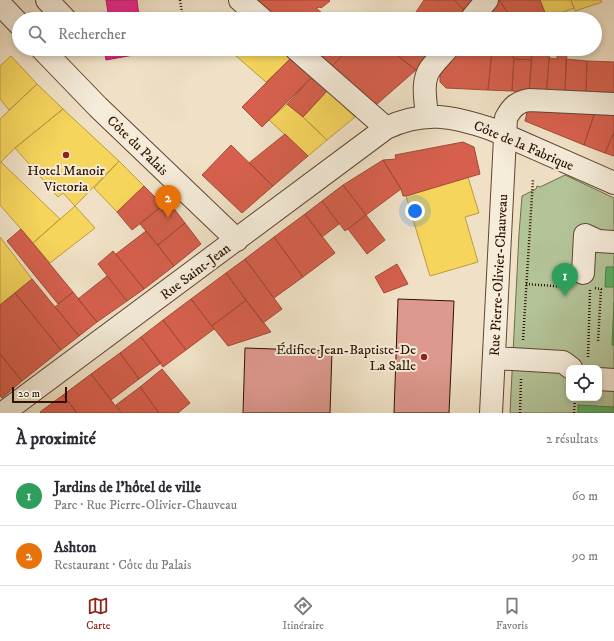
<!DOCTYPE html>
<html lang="fr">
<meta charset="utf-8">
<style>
body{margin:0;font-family:"IM FELL DW Pica",serif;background:#f7f7f7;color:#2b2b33}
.controls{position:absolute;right:12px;bottom:12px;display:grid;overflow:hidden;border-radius:8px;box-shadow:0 2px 6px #0003}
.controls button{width:36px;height:36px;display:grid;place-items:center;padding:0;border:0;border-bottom:1px solid #e1e1e2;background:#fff;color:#2b2b33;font:20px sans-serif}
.scale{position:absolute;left:12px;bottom:10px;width:55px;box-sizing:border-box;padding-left:4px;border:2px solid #2f1300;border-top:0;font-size:11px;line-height:14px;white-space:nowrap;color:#2f1300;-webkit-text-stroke:3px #f5ecda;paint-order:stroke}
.you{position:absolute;left:415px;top:211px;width:14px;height:14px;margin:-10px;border:3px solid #fff;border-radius:50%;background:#1a73e8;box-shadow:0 0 0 6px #1a73e833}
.badge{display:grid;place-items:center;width:26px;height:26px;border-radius:50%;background:#8f2418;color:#fff;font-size:13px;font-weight:700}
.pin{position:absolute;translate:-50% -33px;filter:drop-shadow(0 1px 2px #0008)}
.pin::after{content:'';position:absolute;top:21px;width:14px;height:12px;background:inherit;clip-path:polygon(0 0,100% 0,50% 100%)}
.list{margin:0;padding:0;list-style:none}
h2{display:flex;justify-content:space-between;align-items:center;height:52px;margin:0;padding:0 16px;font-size:17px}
h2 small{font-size:13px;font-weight:400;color:#7c7c81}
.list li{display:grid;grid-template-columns:26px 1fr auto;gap:12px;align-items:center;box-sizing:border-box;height:60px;padding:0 16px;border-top:1px solid #e1e1e2}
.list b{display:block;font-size:15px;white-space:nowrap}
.list p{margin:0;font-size:13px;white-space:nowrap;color:#7c7c81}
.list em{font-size:13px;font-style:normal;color:#7c7c81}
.icon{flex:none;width:22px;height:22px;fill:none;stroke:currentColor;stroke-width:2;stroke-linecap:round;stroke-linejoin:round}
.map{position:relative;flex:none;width:614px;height:413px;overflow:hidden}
.search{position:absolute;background:#fff;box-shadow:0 2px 6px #0003;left:12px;right:12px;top:12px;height:44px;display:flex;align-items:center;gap:10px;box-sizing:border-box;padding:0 14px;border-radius:22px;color:#7c7c81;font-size:15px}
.sheet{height:172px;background:#fff}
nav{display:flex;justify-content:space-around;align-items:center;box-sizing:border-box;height:56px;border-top:1px solid #e1e1e2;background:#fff;font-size:11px;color:#7c7c81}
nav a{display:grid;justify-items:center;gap:2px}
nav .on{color:#8f2418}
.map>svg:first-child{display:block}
.green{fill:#b4c499;stroke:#726c4c;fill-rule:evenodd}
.homes{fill:#f6d55c;stroke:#ba9b40}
.shops{fill:#d6604d;stroke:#a44936}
.health{fill:#e7298a;stroke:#b02261}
.public{fill:#5aae61;stroke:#4d8044}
.building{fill:#de998f;stroke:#2f1300}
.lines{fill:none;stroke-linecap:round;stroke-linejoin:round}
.minor-casing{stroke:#5f4632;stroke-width:24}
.path{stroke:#2f1300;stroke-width:2.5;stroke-dasharray:1 2;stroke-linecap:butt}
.minor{stroke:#f5ecda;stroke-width:22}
.poi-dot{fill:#8f2418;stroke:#f5ecda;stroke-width:1.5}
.labels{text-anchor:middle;stroke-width:4;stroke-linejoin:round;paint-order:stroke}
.street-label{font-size:14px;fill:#2f1300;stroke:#f5ecda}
.poi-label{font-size:14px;fill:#2f1300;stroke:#f5ecda}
</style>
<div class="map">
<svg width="614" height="413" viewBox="0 0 614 413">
<rect width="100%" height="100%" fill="#f0e1c6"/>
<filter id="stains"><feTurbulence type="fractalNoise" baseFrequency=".005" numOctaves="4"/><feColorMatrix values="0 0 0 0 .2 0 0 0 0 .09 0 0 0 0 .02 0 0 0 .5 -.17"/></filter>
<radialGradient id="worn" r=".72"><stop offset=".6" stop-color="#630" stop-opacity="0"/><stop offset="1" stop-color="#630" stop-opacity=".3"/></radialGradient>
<path class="green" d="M565 175 614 198V413H510L519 234 522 196 536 189 537 186 540 187ZM569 368H599V398H569Z"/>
<path class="homes" d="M540 0H571L574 8 547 18Z
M571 0H601L602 2 575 11Z
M236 12 244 19H228Z
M228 49H280L291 58 266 82Z
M11 56 37 84 9 110 0 99V66Z
M37 84 63 109 15 148 0 163V119Z
M327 91 355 117 327 140 303 117Z
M287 104 303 117 327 140 308 156 269 120Z
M63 109 119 161 75 206 63 193 58 197 15 148Z
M119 161 144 186 117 212 94 188Z
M1 162 60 219 33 243 0 205V163Z
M468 177 479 213 465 217 478 262 430 276 406 196Z
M75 206 95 228 50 263 33 243Z
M0 237 32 279 0 305Z"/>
<path class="shops" d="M255 0H329L330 1 321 8 320 7 316 8 322 13 320 16 323 19H277Z
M424 0H454L466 12 460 19H418L414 15Z
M454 0H474L466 11Z
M496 0H499L512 19H481Z
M499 0H540L547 18 539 19 537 14 524 19H512Z
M312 49H349L332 66Z
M353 49H389L416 70 376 105 332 66 346 52 350 56 353 53 350 52Z
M389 49H436L416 70Z
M457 49H484V51H492L488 90 446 88 440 82V75Z
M510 49H532V60L514 59 510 52Z
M532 49H550L546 93 529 92Z
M492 51 510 52 514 59 512 91 488 90Z
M557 52H567L565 91 547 90 549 58 557 59Z
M291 58 312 77 262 127 242 107Z
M514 59 532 60 529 92 512 91Z
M566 59 587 61 586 93 565 91Z
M587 61 614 62V93H586Z
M312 77 327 91 303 117 287 104Z
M528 108 595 112 584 145 525 121Z
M595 112 614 114V132L605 153 584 145Z
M614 132V156L605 153Z
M285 134 308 156 273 186 249 163Z
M463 142 474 147 480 174 406 196H403L401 189 383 160 396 159 395 155Z
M231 145 273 186 242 213 202 175Z
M383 160 401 189 366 215 343 185Z
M343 185 366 215 345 231 322 201Z
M144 186 163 205 132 230 117 212Z
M168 201 185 223 158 245 140 224Z
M322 201 339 224 322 237 305 214Z
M305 214 335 253 303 277 274 237Z
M366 215 385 240 367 254 348 229Z
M185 223 201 244 174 266 158 245Z
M21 229 73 292 58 304 7 241Z
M146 231 174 266 144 289 116 254Z
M274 237 303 277 274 298 245 259Z
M113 251 144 289 127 301 98 264Z
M245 259 282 309 263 323 226 273Z
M397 264 408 284 384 293 375 277Z
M226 273 246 300 212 326 191 299Z
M107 276 127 301 97 322 78 299Z
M32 279 79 336 61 350 15 293Z
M73 292 97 322 79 336 55 307Z
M15 293 61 350 22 381 0 354V305Z
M191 299 214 329 186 350 163 320Z
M246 300 271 332 228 346 212 326Z
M163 320 186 350 163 367 141 337Z
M141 337 161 363 139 379 120 353Z
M120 353 139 379 111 400 91 374Z
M0 354 22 381 2 398 0 396Z
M162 369 190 403 178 413H159L140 387Z
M91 374 121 413H77L63 395Z
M140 387 159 413H122L116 405Z
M63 395 77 413H41L40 412Z"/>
<path class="health" d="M106 0H137L139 16H147V19H109Z
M104 49H150V52L106 60Z"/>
<path class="public" d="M606 267H614V287H605Z
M614 302V345H612Z
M578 405 614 407V413H578Z"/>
<path class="building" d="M398 299 454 301 449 413H394Z
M245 348 332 351 330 413H243Z"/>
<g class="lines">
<defs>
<path id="minor" d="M47 0 65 19
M240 0 262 19
M0 4 19 24
M471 19 487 0
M42 49 98 107 237 240
M296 49 386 128
M427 117C426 102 421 82 430 69 435 62 441 56 447 49
M583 273 585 235 598 241 614 242
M494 358 563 362 571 368
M599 379 614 380
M3 413 386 128C425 110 452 116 491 129L614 183
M491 413 506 118C512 107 517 102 529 100L614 104"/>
</defs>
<use href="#minor" class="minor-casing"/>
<path class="path" d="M180 0 183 19
M526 284 568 287
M595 288 601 289 598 342
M523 340 533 179
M588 357 590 290
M520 413 521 379
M574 413 575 398"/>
<use href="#minor" class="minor"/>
</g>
<g class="poi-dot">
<circle cx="66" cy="155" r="4"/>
<circle cx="424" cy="357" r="4"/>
</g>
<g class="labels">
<g class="street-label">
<text transform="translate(138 145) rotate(44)" y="5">Côte du Palais</text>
<text transform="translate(524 145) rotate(23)" y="5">Côte de la Fabrique</text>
<text transform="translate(195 271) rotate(-37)" y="5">Rue Saint-Jean</text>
<text transform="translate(498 275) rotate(-87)" y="5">Rue Pierre-Olivier-Chauveau</text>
</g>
<g class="poi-label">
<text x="66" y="175">Hotel Manoir<tspan x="66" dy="16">Victoria</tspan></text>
<text x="416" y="354" text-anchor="end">Édifice Jean-Baptiste-De<tspan x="416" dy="16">La Salle</tspan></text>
</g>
</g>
<rect width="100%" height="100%" filter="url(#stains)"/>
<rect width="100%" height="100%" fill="url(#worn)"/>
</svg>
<div class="controls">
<button><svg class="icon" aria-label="locate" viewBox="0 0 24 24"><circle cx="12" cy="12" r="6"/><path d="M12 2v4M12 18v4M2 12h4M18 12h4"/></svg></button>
</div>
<div class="scale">20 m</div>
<div class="you"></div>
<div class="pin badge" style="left:565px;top:296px;background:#2e9e5b">1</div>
<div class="pin badge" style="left:168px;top:218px;background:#e8710a">2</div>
<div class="search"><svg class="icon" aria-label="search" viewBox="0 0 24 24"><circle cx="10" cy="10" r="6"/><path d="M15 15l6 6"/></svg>Rechercher</div>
</div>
<section class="sheet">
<h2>À proximité<small>2 résultats</small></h2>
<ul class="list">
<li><span class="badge" style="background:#2e9e5b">1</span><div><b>Jardins de l'hôtel de ville</b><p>Parc · Rue Pierre-Olivier-Chauveau</p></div><em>60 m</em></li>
<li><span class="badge" style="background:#e8710a">2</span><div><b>Ashton</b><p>Restaurant · Côte du Palais</p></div><em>90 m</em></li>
</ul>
</section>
<nav>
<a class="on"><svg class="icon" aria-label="map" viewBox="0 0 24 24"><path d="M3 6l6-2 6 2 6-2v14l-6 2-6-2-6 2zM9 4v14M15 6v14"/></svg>Carte</a>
<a><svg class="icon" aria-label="directions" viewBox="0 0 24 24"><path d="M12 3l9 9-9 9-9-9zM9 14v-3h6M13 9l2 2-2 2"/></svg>Itinéraire</a>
<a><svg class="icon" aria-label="saved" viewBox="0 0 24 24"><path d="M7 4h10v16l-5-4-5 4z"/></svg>Favoris</a>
</nav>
